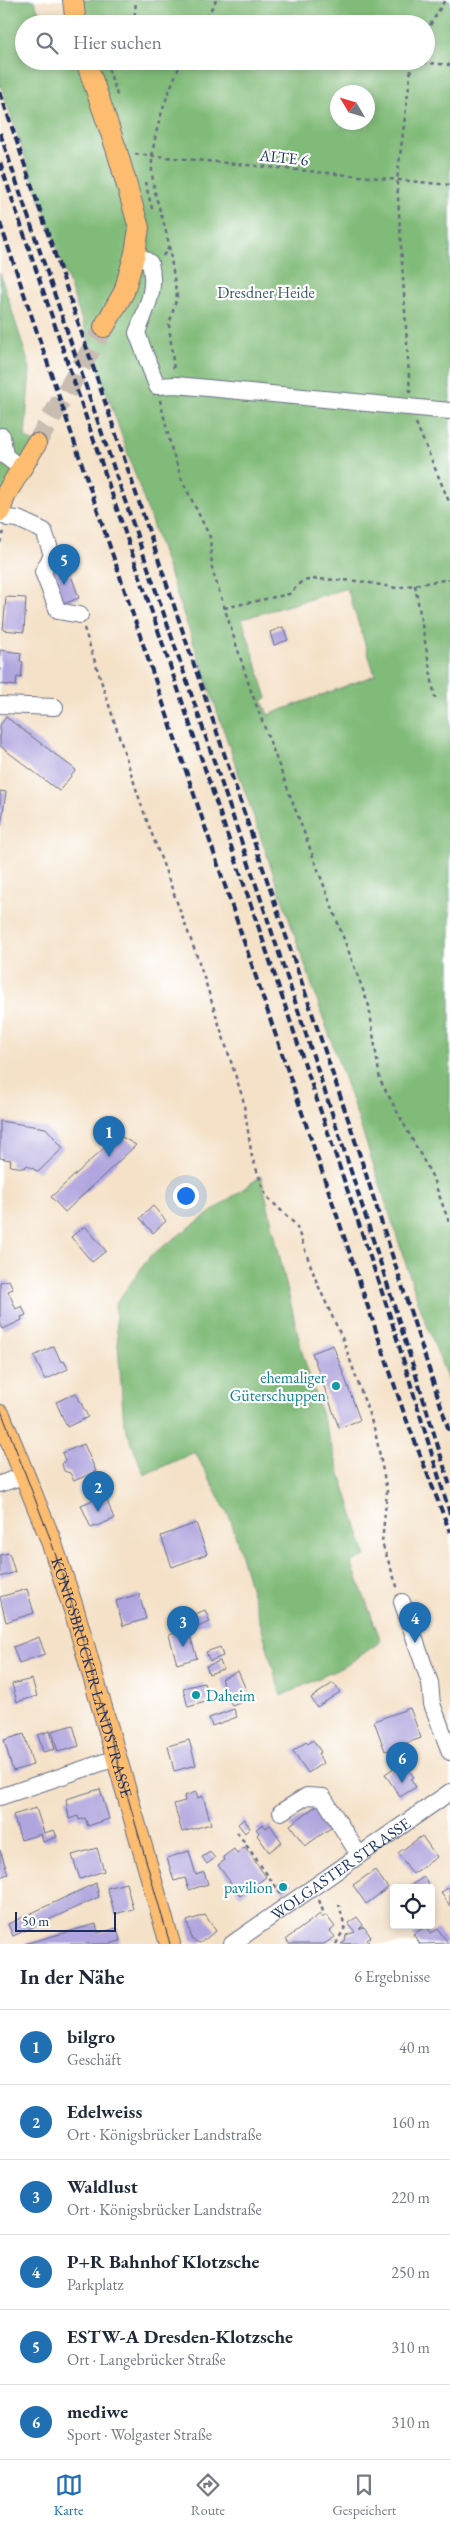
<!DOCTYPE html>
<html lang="de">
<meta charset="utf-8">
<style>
body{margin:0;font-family:"EB Garamond",serif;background:#f6f6f7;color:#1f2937}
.controls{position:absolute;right:15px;bottom:15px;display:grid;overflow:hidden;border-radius:5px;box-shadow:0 2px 8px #0003}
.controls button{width:45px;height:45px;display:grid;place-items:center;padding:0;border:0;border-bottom:1px solid #e0e1e3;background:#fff;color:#1f2937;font:25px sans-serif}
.compass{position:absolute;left:330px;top:85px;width:45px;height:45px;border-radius:50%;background:#fff;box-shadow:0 2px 8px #0003;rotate:308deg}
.scale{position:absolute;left:15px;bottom:12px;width:101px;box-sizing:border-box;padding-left:5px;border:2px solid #1b2f5e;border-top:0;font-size:14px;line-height:18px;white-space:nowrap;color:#1b2f5e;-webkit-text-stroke:4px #fff;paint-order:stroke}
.you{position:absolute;left:185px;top:1195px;width:18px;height:18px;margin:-12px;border:4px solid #fff;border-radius:50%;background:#1a73e8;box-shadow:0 0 0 8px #1a73e833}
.badge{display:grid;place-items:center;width:32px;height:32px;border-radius:50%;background:#1f6fb2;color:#fff;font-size:16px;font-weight:700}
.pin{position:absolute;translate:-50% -41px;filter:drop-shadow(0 1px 2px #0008)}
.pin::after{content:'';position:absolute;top:26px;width:18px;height:15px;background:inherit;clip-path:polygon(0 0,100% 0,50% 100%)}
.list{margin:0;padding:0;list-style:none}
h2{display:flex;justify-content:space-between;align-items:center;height:65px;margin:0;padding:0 20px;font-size:21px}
h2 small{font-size:16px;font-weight:400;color:#747a83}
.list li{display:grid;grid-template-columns:32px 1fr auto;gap:15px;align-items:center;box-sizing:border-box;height:75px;padding:0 20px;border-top:1px solid #e0e1e3}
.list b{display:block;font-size:19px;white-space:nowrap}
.list p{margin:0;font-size:16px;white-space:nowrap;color:#747a83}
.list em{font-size:16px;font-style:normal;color:#747a83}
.icon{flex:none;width:28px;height:28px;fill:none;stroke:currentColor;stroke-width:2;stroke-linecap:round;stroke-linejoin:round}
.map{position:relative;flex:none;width:450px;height:1944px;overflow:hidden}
.search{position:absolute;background:#fff;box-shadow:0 2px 8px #0003;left:15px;right:15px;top:15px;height:55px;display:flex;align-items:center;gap:12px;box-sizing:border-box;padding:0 18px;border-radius:28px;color:#747a83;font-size:19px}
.sheet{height:515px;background:#fff}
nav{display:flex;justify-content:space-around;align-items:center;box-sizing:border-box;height:70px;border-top:1px solid #e0e1e3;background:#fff;font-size:14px;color:#747a83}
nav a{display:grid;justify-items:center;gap:2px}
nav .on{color:#1f6fb2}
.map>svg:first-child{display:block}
.forest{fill:#81bb79;stroke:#4e756c;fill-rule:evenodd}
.building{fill:#b0a5de}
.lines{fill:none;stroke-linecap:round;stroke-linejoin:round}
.major-tunnel{stroke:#c9bdb2;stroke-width:20;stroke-dasharray:20 10;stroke-linecap:butt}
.minor-casing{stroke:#676d83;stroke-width:18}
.major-casing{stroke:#676d83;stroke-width:22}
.path{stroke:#676d83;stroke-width:2.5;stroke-dasharray:4 4;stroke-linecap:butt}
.minor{stroke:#fff;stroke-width:16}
.major{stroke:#fcbd6f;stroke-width:20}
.tram{stroke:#1b2f5e;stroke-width:1}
.rail{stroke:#1b2f5e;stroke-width:4;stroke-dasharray:8 4;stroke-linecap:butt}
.culture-dot{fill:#0f9aa8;stroke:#fff;stroke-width:2}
.labels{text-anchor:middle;stroke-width:4.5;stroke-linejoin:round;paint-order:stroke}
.street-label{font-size:16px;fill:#1b2f5e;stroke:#fff}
.park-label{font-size:16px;fill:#3d5a6a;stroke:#fff}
.culture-label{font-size:16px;fill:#0d838f;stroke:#fff;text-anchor:end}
</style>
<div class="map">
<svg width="450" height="1944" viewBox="0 0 450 1944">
<rect width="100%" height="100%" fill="#fff"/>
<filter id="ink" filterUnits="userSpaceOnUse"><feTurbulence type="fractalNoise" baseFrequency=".02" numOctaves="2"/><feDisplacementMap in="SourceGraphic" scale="10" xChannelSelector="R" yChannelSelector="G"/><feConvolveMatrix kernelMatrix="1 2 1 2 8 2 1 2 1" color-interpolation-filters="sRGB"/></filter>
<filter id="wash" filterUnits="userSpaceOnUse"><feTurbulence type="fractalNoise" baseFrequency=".0096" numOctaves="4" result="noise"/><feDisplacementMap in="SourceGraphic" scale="20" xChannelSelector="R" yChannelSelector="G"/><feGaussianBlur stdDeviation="1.12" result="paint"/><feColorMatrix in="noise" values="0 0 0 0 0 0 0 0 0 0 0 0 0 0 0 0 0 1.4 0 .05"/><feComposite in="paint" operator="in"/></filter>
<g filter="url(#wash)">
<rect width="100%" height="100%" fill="#f4e1c7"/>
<path class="forest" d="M0 0H34L38 10 72 24H24V61H426V24H73L71 0H450V1386L419 1304 359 1121 0 84ZM338 92H368V122H338ZM347 588 375 675 268 715 262 700 267 698 242 619Z
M0 273 30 368 25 437 34 443 0 505Z
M261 1176 302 1352 366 1556 351 1562 381 1641 347 1665 281 1696 231 1520 195 1452 144 1475 124 1423 115 1305 150 1256Z"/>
<g id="blocks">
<path class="building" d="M67 564 79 598 61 605 49 571Z
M6 597 26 598 24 632 3 630Z
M283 627 288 640 274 645 270 632Z
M0 650 21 653 20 661 23 662 21 678 17 677 16 686 0 684Z
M6 717 76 770 59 791 0 746V725Z
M0 791 6 792 1 826H0Z
M0 1121 46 1128 63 1148 38 1172 27 1165 24 1168 10 1166 11 1160 0 1158Z
M118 1135 136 1145 65 1212 51 1197Z
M153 1206 166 1221 153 1233 140 1218Z
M85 1226 106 1251 92 1262 71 1237Z
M9 1280 13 1289 8 1291 16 1309 22 1306 26 1315 21 1317 22 1320 3 1329 0 1323V1282Z
M333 1345 360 1420 339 1428 312 1353Z
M54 1346 61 1362 64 1361 68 1369 45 1380 34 1356Z
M76 1393 88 1417 67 1427 56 1402Z
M84 1444 96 1471 74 1481 70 1473 64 1471 62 1464 65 1460 62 1453Z
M105 1495 114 1519 91 1528 81 1505Z
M196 1523 207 1554 172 1567 161 1536Z
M9 1553 15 1572 0 1577V1555Z
M27 1589 34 1613 6 1622 0 1597Z
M139 1594 146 1619 123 1626 116 1601Z
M205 1610 210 1622 197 1627 193 1615Z
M188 1629 197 1658 177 1664 169 1635Z
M39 1637 45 1654 19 1663 13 1647Z
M220 1647 223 1656 210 1661 206 1652Z
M220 1661 223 1669 209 1674 206 1666Z
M238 1671 250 1699 232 1706 221 1679Z
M32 1679 37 1696 17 1702 12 1684Z
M204 1683 209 1701 188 1707 183 1688Z
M333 1683 340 1692 317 1707 311 1698Z
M410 1708 421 1738 398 1746 406 1766 403 1768 405 1771 408 1769 414 1777 411 1779 416 1787 400 1797 385 1774 397 1766 392 1749 385 1751 374 1721Z
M234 1709 237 1717 212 1726 209 1718Z
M73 1725 79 1746 58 1752 52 1731Z
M50 1731 55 1749 43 1752 38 1735Z
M24 1734 33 1765 13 1771 4 1740Z
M189 1740 196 1765 174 1771 168 1746Z
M313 1740 321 1752 318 1754 323 1763 308 1773 293 1751 306 1742 308 1744Z
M100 1789 109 1819 88 1826 85 1818 79 1820 78 1816 69 1819 66 1799Z
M196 1792 198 1798 203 1796 211 1824 182 1832 174 1804 185 1801 184 1796Z
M320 1803 335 1825 305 1846 290 1825Z
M36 1808 44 1833 54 1830 57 1837 43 1842 41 1834 21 1840 13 1815Z
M244 1819 250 1828 245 1833 238 1824Z
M263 1824 266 1828 270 1825 282 1842 269 1852 257 1835 259 1833 256 1829Z
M422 1836 437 1857 413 1874 398 1853Z
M245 1847 266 1877 240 1896 218 1865 225 1860 223 1857 234 1849 237 1853Z
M97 1848 104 1871 80 1879 72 1855Z
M0 1850 8 1874 0 1877Z
M189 1851 196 1875 204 1872 208 1884 189 1890 185 1878 174 1881 167 1858Z
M210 1852 215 1858 207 1864 202 1857Z
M375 1870 388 1888 366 1904 353 1885Z
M424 1877 430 1886 413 1888 411 1885Z
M284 1881 289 1888 283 1892 278 1885Z
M96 1883 99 1897 13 1936 8 1924Z
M126 1883 133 1909 115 1914 107 1888Z
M450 1886V1906L441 1893Z
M320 1914 322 1918 326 1915 335 1927 330 1931 335 1937 324 1944H289L286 1939Z
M205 1915 216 1931 200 1943 192 1940 187 1921Z
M357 1917 363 1925 359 1929 364 1927 371 1937 367 1940 369 1943 341 1944 345 1941 346 1935 355 1932 348 1923Z
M96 1924 98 1933 117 1928 120 1941 109 1944H24Z
M427 1926 431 1933 438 1929 448 1943 420 1944 413 1934Z"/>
</g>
</g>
<g filter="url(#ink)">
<use href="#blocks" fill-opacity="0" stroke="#676d83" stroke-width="1"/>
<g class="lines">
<path class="major-tunnel" d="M36 444 104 327"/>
<defs>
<g id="minor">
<path d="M135 253 150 263C157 290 146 308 137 333L157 386 176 385 450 411"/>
<path d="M2 436 5 456 21 468"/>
<path d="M0 513 8 518 18 519 44 531 52 555 43 572 58 611 80 615"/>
<path d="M0 705 55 707"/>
<path d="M0 1484 26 1475"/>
<path d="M402 1602 430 1683 432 1704 450 1752"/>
<path d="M0 1797 116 1758"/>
<path d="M281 1812 307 1796 323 1797 359 1855"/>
<path id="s1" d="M232 1944 450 1792"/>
</g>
<path id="major" d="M73 0 76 24
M86 61 117 151 139 228 135 253 124 292 104 327
M0 511 6 494 36 444
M0 1415 50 1538 74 1610 170 1944"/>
</defs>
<use href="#minor" class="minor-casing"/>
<use href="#major" class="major-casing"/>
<path class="path" d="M134 24 136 0
M203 24 216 0
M426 32 445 0
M106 61 118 98
M407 61 450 65
M135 154 450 185
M145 182 153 212
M169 246 177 297 169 325 174 371
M163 256 169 246C165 221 153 196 152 171 150 139 168 90 182 61
M410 393 397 180 412 61
M160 400 171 447 182 480 210 537 212 569 251 691 369 1006 380 1080 432 1176 450 1225
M416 423 450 504
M0 543 3 532
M415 585 435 698
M224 608 289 594 302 581 316 579 359 581 396 588 450 579
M84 628 142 807 199 962 243 1099 252 1157 266 1196 296 1225 317 1283 343 1340 375 1431 387 1491 382 1543 398 1589
M237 1832 281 1894
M319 1900 324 1914
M336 1944 345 1927 339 1905"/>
<use href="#minor" class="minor"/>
<use href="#major" class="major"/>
<path class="tram" id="s2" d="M0 1408 50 1538 74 1610 170 1944"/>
<path class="rail" d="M0 92 350 1125 450 1434
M0 133C151 583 312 1031 450 1486
M0 163 390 1316 450 1514
M0 223 405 1416 450 1532"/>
</g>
</g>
<g class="culture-dot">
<circle cx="336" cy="1386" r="5"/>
<circle cx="196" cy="1695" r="5"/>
<circle cx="283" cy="1887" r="5"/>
</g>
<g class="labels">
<g class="street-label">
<text transform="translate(284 157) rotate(6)" y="6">ALTE 6</text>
<text dy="6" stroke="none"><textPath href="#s2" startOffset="285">KÖNIGSBRÜCKER LANDSTRASSE</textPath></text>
<text dy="6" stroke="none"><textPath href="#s1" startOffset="132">WOLGASTER STRASSE</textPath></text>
</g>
<g class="park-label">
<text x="266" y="298">Dresdner Heide</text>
</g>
<g class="culture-label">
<text x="326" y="1383">ehemaliger<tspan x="326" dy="18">Güterschuppen</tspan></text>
<text x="206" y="1701" text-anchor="start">Daheim</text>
<text x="273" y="1893">pavilion</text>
</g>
</g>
</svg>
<div class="controls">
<button><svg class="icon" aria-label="locate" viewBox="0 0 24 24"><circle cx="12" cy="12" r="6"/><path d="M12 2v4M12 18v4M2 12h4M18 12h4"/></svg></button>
</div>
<svg class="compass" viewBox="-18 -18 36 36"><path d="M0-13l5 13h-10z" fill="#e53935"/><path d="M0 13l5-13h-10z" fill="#747a83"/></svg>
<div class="scale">50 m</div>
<div class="you"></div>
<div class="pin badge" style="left:109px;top:1157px">1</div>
<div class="pin badge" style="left:98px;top:1512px">2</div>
<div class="pin badge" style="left:183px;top:1647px">3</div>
<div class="pin badge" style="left:415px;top:1643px">4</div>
<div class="pin badge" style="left:64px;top:585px">5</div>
<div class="pin badge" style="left:402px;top:1783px">6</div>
<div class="search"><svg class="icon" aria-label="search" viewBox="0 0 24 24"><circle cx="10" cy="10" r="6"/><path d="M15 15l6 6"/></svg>Hier suchen</div>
</div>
<section class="sheet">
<h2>In der Nähe<small>6 Ergebnisse</small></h2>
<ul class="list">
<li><span class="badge">1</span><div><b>bilgro</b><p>Geschäft</p></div><em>40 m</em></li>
<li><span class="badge">2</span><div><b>Edelweiss</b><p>Ort · Königsbrücker Landstraße</p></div><em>160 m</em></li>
<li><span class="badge">3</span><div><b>Waldlust</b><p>Ort · Königsbrücker Landstraße</p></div><em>220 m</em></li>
<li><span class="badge">4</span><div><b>P+R Bahnhof Klotzsche</b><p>Parkplatz</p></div><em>250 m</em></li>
<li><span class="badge">5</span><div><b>ESTW-A Dresden-Klotzsche</b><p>Ort · Langebrücker Straße</p></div><em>310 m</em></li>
<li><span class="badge">6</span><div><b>mediwe</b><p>Sport · Wolgaster Straße</p></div><em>310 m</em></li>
</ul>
</section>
<nav>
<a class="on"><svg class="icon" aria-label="map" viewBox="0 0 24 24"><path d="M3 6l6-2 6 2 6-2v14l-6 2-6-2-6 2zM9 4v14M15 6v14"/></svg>Karte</a>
<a><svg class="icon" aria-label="directions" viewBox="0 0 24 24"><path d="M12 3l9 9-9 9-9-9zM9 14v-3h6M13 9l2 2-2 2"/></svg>Route</a>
<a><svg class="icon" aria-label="saved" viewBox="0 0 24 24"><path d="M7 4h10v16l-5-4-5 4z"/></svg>Gespeichert</a>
</nav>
